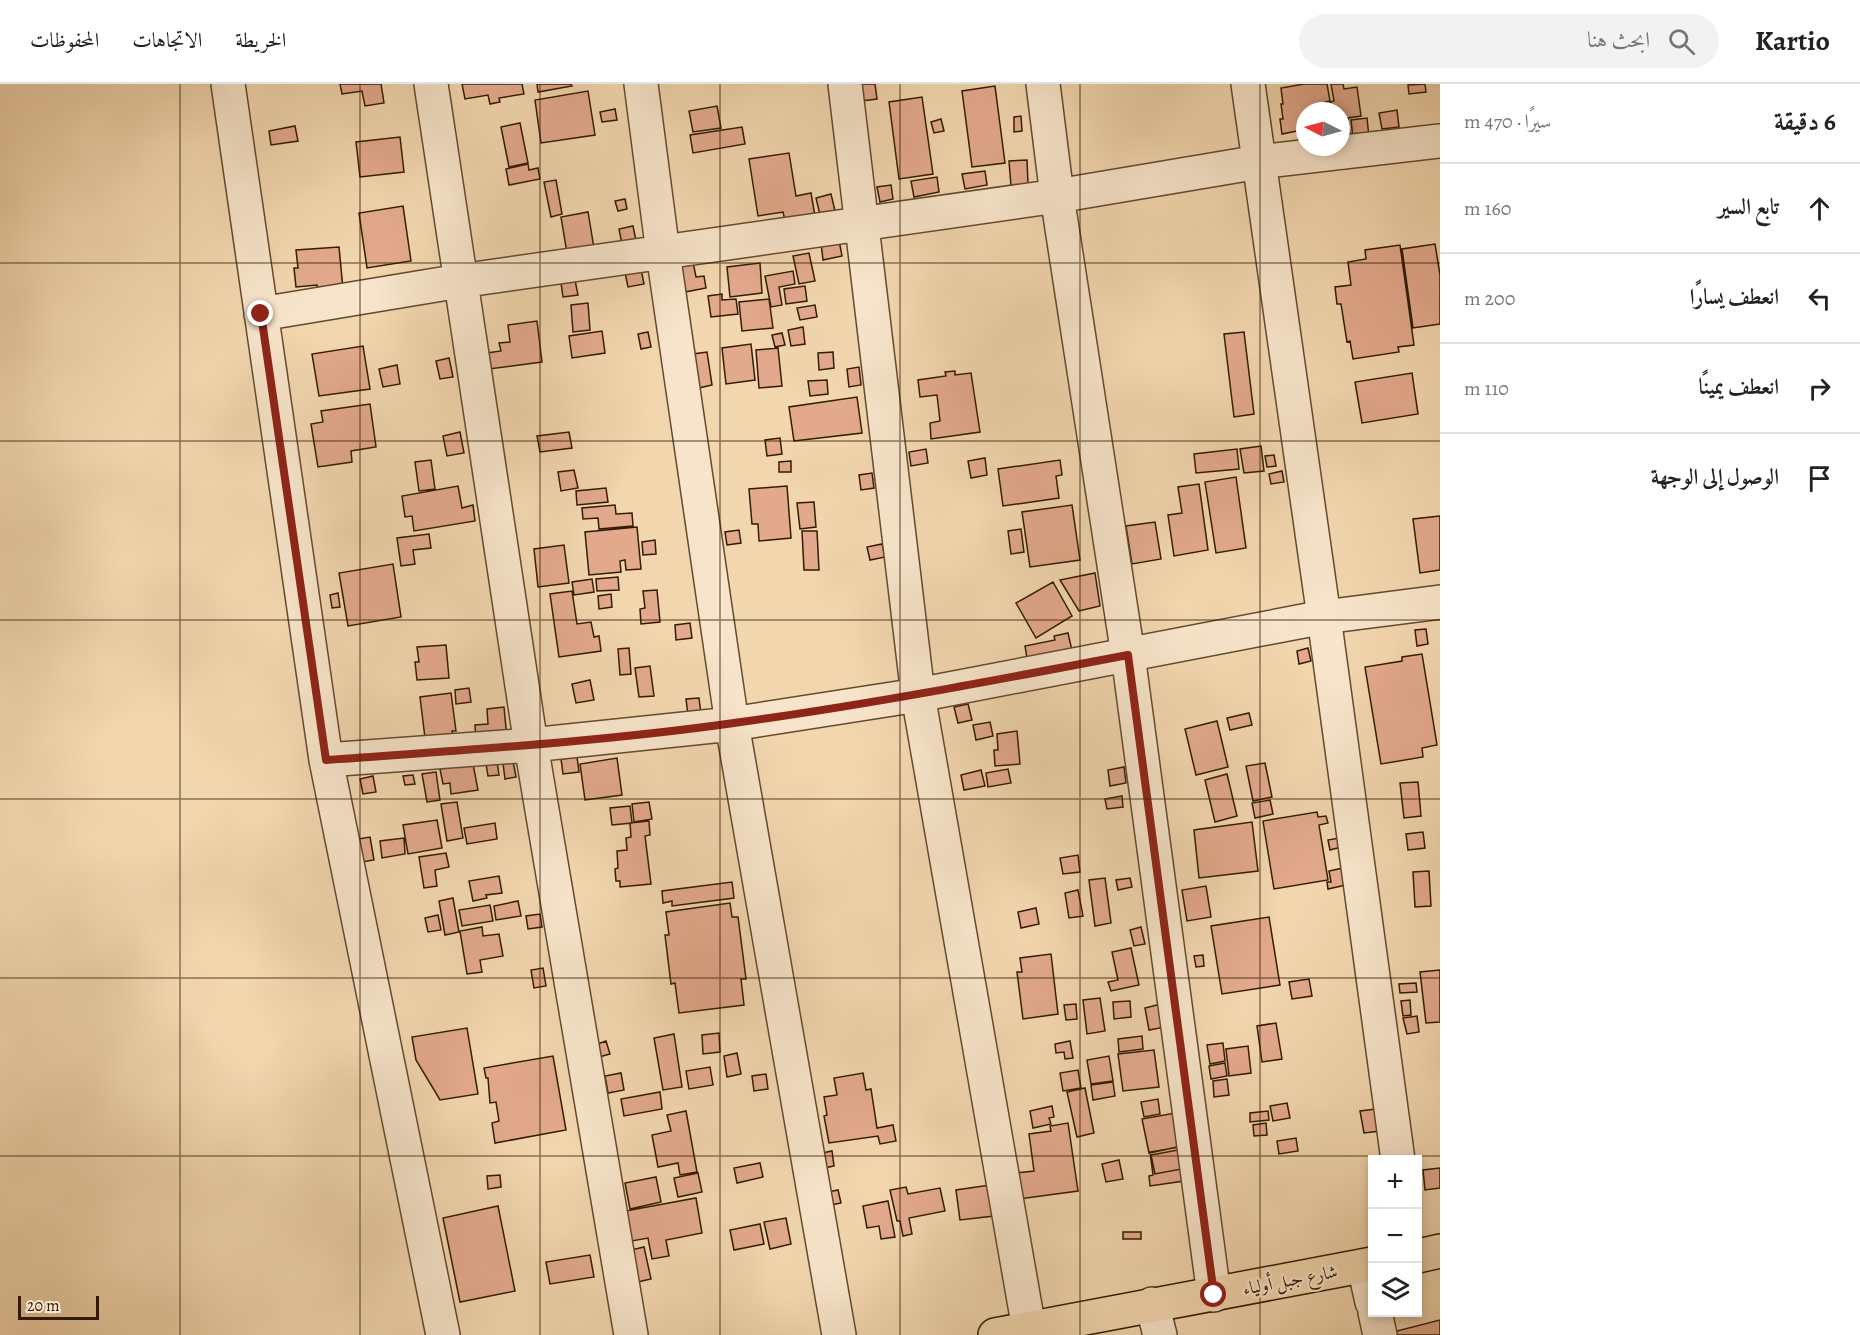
<!DOCTYPE html>
<html lang="ar">
<meta charset="utf-8">
<style>
body{margin:0;font-family:Alegreya,Amiri,serif;background:#f2f2f2;color:#222;direction:rtl}
.controls{position:absolute;right:18px;bottom:18px;display:grid;overflow:hidden;border-radius:0px;box-shadow:0 3px 9px #0003}
.controls button{width:54px;height:54px;display:grid;place-items:center;padding:0;border:0;border-bottom:2px solid #e0e0e0;background:#fff;color:#222;font:30px sans-serif}
.compass{position:absolute;left:1296px;top:18px;width:54px;height:54px;border-radius:50%;background:#fff;box-shadow:0 3px 9px #0003;rotate:276deg}
.scale{position:absolute;left:18px;bottom:15px;width:81px;box-sizing:border-box;padding-left:6px;border:3px solid #331b02;border-top:0;font-size:16px;line-height:21px;white-space:nowrap;color:#331b02;-webkit-text-stroke:4px #f7e4ca;paint-order:stroke}
.stop{position:absolute;width:18px;height:18px;margin:-14px;border:4px solid #8f2418;border-radius:50%;background:#fff}
.stop.end{background:#8f2418;border-color:#fff;box-shadow:0 2px 6px #0008}
.list{margin:0;padding:0;list-style:none}
h2{display:flex;justify-content:space-between;align-items:center;height:78px;margin:0;padding:0 24px;font-size:26px}
h2 small{font-size:20px;font-weight:400;color:#767676}
.list li{display:grid;grid-template-columns:39px 1fr auto;gap:18px;align-items:center;box-sizing:border-box;height:90px;padding:0 24px;border-top:2px solid #e0e0e0}
.list b{display:block;font-size:22px;white-space:nowrap}
.list em{font-size:20px;font-style:normal;color:#767676}
.icon{flex:none;width:33px;height:33px;fill:none;stroke:currentColor;stroke-width:2;stroke-linecap:round;stroke-linejoin:round}
.map{position:relative;flex:none;width:1440px;height:1251px;overflow:hidden;direction:ltr}
header{display:flex;align-items:center;gap:36px;box-sizing:border-box;height:84px;padding:0 30px;background:#fff;border-bottom:2px solid #e0e0e0}
header strong{font-size:28px}
nav{display:flex;gap:33px;margin-inline-start:auto;font-size:21px}
.search{width:420px;height:54px;background:#f2f2f2;display:flex;align-items:center;gap:15px;box-sizing:border-box;padding:0 21px;border-radius:33px;color:#767676;font-size:22px}
main{display:flex}
aside{flex:1;background:#fff}
.map>svg:first-child{display:block}
.building{fill:#e3a98d;stroke:#331b02;stroke-width:1.5}
.lines{fill:none;stroke-linecap:round;stroke-linejoin:round}
.minor-casing{stroke:#634a2d;stroke-width:36}
.highway-casing{stroke:#331b02;stroke-width:36}
.minor{stroke:#f7e4ca;stroke-width:33}
.highway{stroke:#f2d6ae;stroke-width:33}
.route{stroke:#8f2418;stroke-width:8}
.grid{fill:none;stroke:#331b02;stroke-width:1.5;stroke-opacity:0.55}
.labels{text-anchor:middle;stroke-width:4.5;stroke-linejoin:round;paint-order:stroke}
.street-label{font-size:18px;fill:#331b02;stroke:#f7e4ca}
</style>
<header>
<strong>Kartio</strong>
<div class="search"><svg class="icon" aria-label="search" viewBox="0 0 24 24"><circle cx="10" cy="10" r="6"/><path d="M15 15l6 6"/></svg>ابحث هنا</div>
<nav><a>الخريطة</a><a>الاتجاهات</a><a>المحفوظات</a></nav>
</header>
<main>
<aside>
<h2>6 دقيقة<small>سيرًا · 470 m</small></h2>
<ul class="list">
<li><svg class="icon" aria-label="ahead" viewBox="0 0 24 24"><path d="M12 20V5M6 11l6-6 6 6"/></svg><div><b>تابع السير</b></div><em>160 m</em></li>
<li><svg class="icon" aria-label="left" viewBox="0 0 24 24"><path d="M17 20v-9H6M10 6l-5 5 5 5"/></svg><div><b>انعطف يسارًا</b></div><em>200 m</em></li>
<li><svg class="icon" aria-label="right" viewBox="0 0 24 24"><path d="M7 20v-9h11M14 6l5 5-5 5"/></svg><div><b>انعطف يمينًا</b></div><em>110 m</em></li>
<li><svg class="icon" aria-label="arrive" viewBox="0 0 24 24"><path d="M6 21V4h12l-3 4 3 4H6"/></svg><div><b>الوصول إلى الوجهة</b></div></li>
</ul>
</aside>
<div class="map">
<svg width="1440" height="1251" viewBox="0 0 1440 1251">
<rect width="100%" height="100%" fill="#f2d6ae"/>
<filter id="stains"><feTurbulence type="fractalNoise" baseFrequency=".00333" numOctaves="4"/><feColorMatrix values="0 0 0 0 .2 0 0 0 0 .09 0 0 0 0 .02 0 0 0 .5 -.17"/></filter>
<radialGradient id="worn" r=".72"><stop offset=".6" stop-color="#630" stop-opacity="0"/><stop offset="1" stop-color="#630" stop-opacity=".3"/></radialGradient>
<path class="building" d="M340 0H381L384 19 365 22 362 7 342 10Z
M462 0H522L524 10 499 14 500 18 490 20 488 11 465 15Z
M537 0H571L572 2 538 8Z
M860 0H875L877 15 862 17Z
M1304 0H1327L1330 17 1325 18 1326 27H1305V56L1299 57 1297 47 1282 50 1280 35H1283L1281 20H1283L1281 4Z
M1331 0H1343L1344 5 1357 3 1361 32 1348 34 1350 50 1341 52V27H1331L1330 18 1334 17Z
M1425 0 1426 8 1409 10 1408 1Z
M995 2 1005 79 972 83 962 7Z
M588 7 595 51 541 59 535 16Z
M922 13 933 90 899 95 889 18Z
M717 22 721 44 693 48 689 27Z
M615 25 617 36 602 38 600 28Z
M1397 26 1399 43 1382 45 1379 29Z
M1021 32 1022 47 1014 48V33Z
M1367 34 1369 53 1353 55 1351 36Z
M941 35 944 47 934 49 931 38Z
M520 39 528 79 509 83 501 43Z
M295 42 298 57 271 61 269 47Z
M742 43 745 60 693 69 690 51Z
M400 53 404 88 360 93 356 58Z
M789 69 796 112 811 109 815 132 785 137 783 128 758 132 749 75Z
M1027 76 1028 100 1011 102 1009 77Z
M528 80 529 86 538 84 540 95 509 101 506 85Z
M985 87 987 101 965 105 962 90Z
M937 93 939 108 914 113 911 97Z
M556 96 562 130 551 133 544 98Z
M891 101 893 115 880 118 877 103Z
M831 110 835 127 820 131 816 114Z
M625 115 627 125 618 127 615 117Z
M403 122 411 177 367 184 359 129Z
M588 128 594 164 567 169 561 133Z
M633 142 636 157 622 160 619 145Z
M839 156 842 172 823 176 821 159Z
M1435 160 1440 191V240L1413 244 1402 165Z
M1400 161 1414 261 1398 263 1399 268 1353 275 1350 257 1347 258 1341 220H1337L1335 203 1351 201 1348 178 1366 175 1365 166Z
M339 163 343 205 318 207 317 201 296 203 294 184H298L296 166Z
M809 169 815 197 799 200 793 172Z
M693 178 696 193 704 192 706 204 685 208 681 180Z
M760 179 762 209 730 213 727 183Z
M641 185 644 200 628 203 625 189Z
M793 187 795 200 779 203 782 221 771 223 765 192Z
M575 196 578 211 563 213 561 199Z
M805 202 807 217 786 220 784 205Z
M722 210V216L736 215 738 230 711 233 708 212Z
M769 215 773 244 742 247 739 218Z
M588 219 590 246 573 248 571 221Z
M815 221 817 233 800 236 797 224Z
M537 237 542 278 489 285 487 269 501 267 499 259 510 258 508 241Z
M803 243 805 260 791 262 788 246Z
M602 247 605 269 572 274 569 252Z
M648 248 651 263 641 265 638 250Z
M1244 248 1254 330 1234 333 1224 250Z
M782 249 785 261 775 263 772 251Z
M751 260 755 296 726 300 722 264Z
M363 262 370 305 319 312 312 270Z
M778 264 782 302 759 304 756 266Z
M707 268 712 301 699 304 693 270Z
M833 268 834 284 819 286 818 269Z
M449 274 453 293 440 295 436 277Z
M397 281 400 300 383 303 379 285Z
M859 283 861 301 849 303 847 285Z
M955 287V291L971 289 980 348 931 355 930 339 940 337 937 311 920 313 918 296 946 292 945 288Z
M1412 289 1418 330 1362 339 1355 298Z
M827 296 828 310 810 312 808 297Z
M857 313 862 349 794 357 789 323Z
M370 320 376 363 351 367 352 378 318 383 311 340 323 338 321 327Z
M460 348 464 369 447 372 443 352Z
M569 348 572 364 540 368 537 352Z
M780 354 782 370 767 372 765 356Z
M1261 362 1264 387 1244 389 1240 365Z
M926 365 928 379 911 382 909 368Z
M1237 365 1239 385 1196 389 1194 370Z
M1274 371 1276 382 1267 383 1265 372Z
M985 374 987 391 971 394 968 377Z
M431 376 435 405 419 407 415 378Z
M1060 376 1062 391 1056 392 1059 414 1003 422 998 385Z
M791 377V388H779V378Z
M574 386 578 404 561 407 558 388Z
M1282 387 1284 398 1271 400 1269 390Z
M872 389 874 404 861 406 859 391Z
M1236 393 1246 464 1216 469 1205 398Z
M1199 400 1208 466 1174 472 1168 431 1182 429 1178 403Z
M458 402 462 424 473 421 475 437 414 447 412 432 405 433 402 412Z
M787 402 791 454 759 457 758 440H752L749 405Z
M606 404 608 418 577 421 576 407Z
M814 418 816 443 800 445 797 419Z
M615 421 616 430 632 429 633 442 599 445 598 434 583 435 582 424Z
M1072 421 1080 476 1030 483 1022 428Z
M1440 432V486L1420 489 1413 435Z
M1155 438 1161 475 1132 480 1126 442Z
M637 443 641 485 626 486 625 476 620 477 621 488 589 491 585 448Z
M1021 445 1024 468 1011 470 1008 447Z
M739 446 741 459 727 461 725 448Z
M802 447H817L819 486H804Z
M429 450 431 464 413 466 415 480 401 482 397 454Z
M655 456 656 470 643 471 642 458Z
M882 460 885 473 870 476 867 463Z
M564 461 569 499 538 503 534 465Z
M393 480 401 533 348 542 339 489Z
M1095 489 1100 522 1079 527 1060 496Z
M618 493 619 506 597 507 596 495Z
M592 495 594 508 574 511 572 498Z
M1053 498 1072 532 1036 554 1016 519Z
M657 506 660 538 641 540 640 525 645 524 643 507Z
M572 507 577 540 591 538 594 553 599 552 601 567 559 573 550 510Z
M338 509 340 523 332 524 330 511Z
M611 510 612 523 599 525 598 512Z
M690 539 692 554 676 556 675 541Z
M1426 545 1428 560 1417 562 1415 546Z
M1068 549 1073 571 1028 580 1025 562 1055 556 1054 552Z
M446 561 449 594 417 596 415 578H419L417 563Z
M629 564 631 590 620 591 618 565Z
M1308 564 1311 577 1299 580 1297 567Z
M1422 570 1437 661 1422 664 1423 673 1381 680 1365 583 1402 577V573Z
M650 582 654 612 639 613 635 584Z
M590 596 594 616 576 619 572 600Z
M469 604 471 618 456 620 455 606Z
M451 609 456 647H452L454 658 426 662 420 613Z
M699 614 701 630 688 631 686 615Z
M968 620 972 636 958 639 954 623Z
M504 623 507 655 476 658 475 641 488 640 487 625Z
M1249 629 1252 641 1230 646 1227 634Z
M1217 637 1228 683 1196 691 1185 645Z
M990 638 993 652 976 656 973 641Z
M1017 647 1020 680 995 682 994 666H998L997 650Z
M577 673 579 688 563 690 561 675Z
M617 674 622 711 585 716 580 680Z
M513 677 516 693 505 695 503 679Z
M497 678 499 691 488 692 486 680Z
M1265 679 1272 713 1253 717 1246 682Z
M473 680 478 706 451 710 450 699 443 700 440 685Z
M1124 683 1126 699 1110 702 1108 686Z
M1008 685 1011 699 988 703 986 689Z
M981 686 985 702 964 706 961 691Z
M436 688 440 716 427 718 422 690Z
M1227 690 1237 732 1215 738 1205 696Z
M413 691 415 700 405 701 403 692Z
M373 692 376 708 363 710 360 695Z
M1418 698 1421 732 1404 734 1400 699Z
M1122 712 1123 723 1107 725 1105 715Z
M1270 716 1273 730 1255 734 1252 719Z
M457 718 463 754 447 757 441 720Z
M649 718 652 735 634 738 632 720Z
M630 722 632 739 612 741 610 724Z
M1317 728 1318 733 1326 732 1328 739 1319 741 1328 796 1274 805 1263 737Z
M437 736 442 764 408 770 403 741Z
M649 737 650 751 645 752 651 800 620 803V797H616L615 785 618 784 617 767 627 766 626 754 631 753 630 739Z
M1252 738 1258 787 1199 794 1194 746Z
M495 739 497 755 467 760 464 744Z
M1423 748 1425 764 1408 766 1406 750Z
M370 753 374 776 362 778 358 755Z
M404 754 405 770 382 774 380 757Z
M1339 754 1341 763 1330 766 1328 756Z
M446 769 449 783 435 786 437 802 424 804 419 773Z
M1078 771 1080 788 1063 790 1060 774Z
M1343 784 1346 801 1328 805 1327 798H1331L1329 787Z
M1429 787 1431 822 1415 823 1413 788Z
M499 792 502 809 486 811 487 814 473 817 469 797Z
M1105 794 1111 839 1095 842 1089 796Z
M1130 794 1132 803 1118 806 1116 796Z
M732 798 734 814 672 822V817L663 819 662 807Z
M1206 802 1211 833 1187 837 1182 806Z
M1078 806 1083 832 1069 834 1065 809Z
M453 814 459 848 445 851 439 817Z
M518 817 521 832 496 836 494 822Z
M730 819 732 833H738L746 895H741L744 921 679 929 675 899 671 900 665 851H669L666 828Z
M490 821 493 837 462 842 459 826Z
M1036 824 1039 840 1021 844 1018 828Z
M540 830 542 843 528 845 526 832Z
M438 831 441 846 428 848 425 834Z
M1269 833 1280 901 1222 910 1211 842Z
M482 843 483 852 499 850 503 872 480 876 482 888 467 890 460 847Z
M1141 843 1145 860 1134 862 1130 846Z
M1131 864 1139 901 1111 907 1108 898 1118 896 1112 868Z
M1051 870 1058 930 1023 935 1017 888H1022L1020 874Z
M1203 871 1204 882 1196 883 1194 872Z
M543 884 546 902 534 904 531 886Z
M1440 886V938L1426 939 1420 888Z
M1309 895 1312 912 1292 915 1289 898Z
M1416 899 1417 908 1400 909 1399 900Z
M1100 914 1105 947 1087 950 1083 916Z
M1410 916 1411 931 1403 932 1401 917Z
M1130 917 1131 933 1114 935 1113 918Z
M1076 920 1077 935 1066 936 1064 921Z
M1161 920 1165 943 1149 946 1145 924Z
M1417 932 1419 948 1407 950 1403 934Z
M1276 939 1282 975 1262 978 1257 942Z
M467 944 478 1010 440 1016 416 976 412 953Z
M719 949 720 968 703 970 702 951Z
M674 950 682 1003 663 1006 654 954Z
M1142 952 1143 965 1119 968 1118 955Z
M606 957 610 970 599 973 595 961Z
M1070 957 1073 974 1065 975 1064 968 1056 969 1055 960Z
M1223 959 1225 977 1210 980 1207 961Z
M1248 962 1251 989 1229 992 1226 965Z
M1154 966 1159 1003 1123 1007 1118 970Z
M737 969 741 990 727 993 724 972Z
M553 972 566 1046 495 1059 492 1039 499 1037 496 1018 490 1019 488 994H486L484 984Z
M1109 972 1113 997 1091 1000 1087 976Z
M1225 979 1227 992 1211 995 1209 982Z
M710 983 713 1001 689 1005 686 987Z
M1078 986 1081 1004 1063 1007 1060 989Z
M621 989 624 1006 608 1009 605 992Z
M863 989 866 1006 871 1005 877 1044 893 1041 896 1057 880 1060 878 1052 829 1059 824 1032 827 1031 824 1013 837 1011 834 994Z
M766 990 768 1005 754 1007 752 992Z
M1227 995 1229 1011 1214 1013 1213 997Z
M1113 998 1115 1012 1093 1016 1091 1001Z
M1085 1004 1094 1049 1077 1053 1067 1008Z
M660 1008 662 1025 624 1032 621 1015Z
M1158 1015 1160 1030 1144 1033 1141 1018Z
M1287 1019 1290 1034 1273 1037 1270 1022Z
M1052 1022 1054 1033 1049 1034 1051 1040 1033 1044 1030 1027Z
M1376 1025 1380 1047 1364 1049 1360 1027Z
M686 1027 697 1088 680 1091 678 1079 658 1083 652 1051 671 1047 667 1031Z
M1268 1027 1269 1036 1250 1038V1029Z
M1175 1029 1182 1062 1149 1069 1142 1035Z
M1068 1039 1078 1107 1019 1115 1015 1089 1034 1087 1029 1050 1051 1047 1050 1042Z
M1266 1039 1267 1051 1254 1052 1253 1041Z
M1296 1054 1298 1067 1279 1070 1277 1057Z
M1179 1063 1184 1097 1150 1102 1149 1092 1153 1091 1150 1068Z
M1183 1065 1187 1084 1155 1090 1151 1071Z
M832 1067 834 1082 824 1084 822 1069Z
M1119 1076 1123 1095 1106 1098 1102 1080Z
M760 1079 763 1093 737 1099 734 1084Z
M1440 1084V1104L1425 1106 1423 1086Z
M698 1089 702 1108 678 1113 674 1094Z
M500 1091 501 1103 488 1105 487 1092Z
M656 1093 661 1118 630 1125 625 1099Z
M990 1101 994 1132 960 1136 956 1106Z
M906 1103 908 1110 940 1104 945 1127 909 1134 912 1150 903 1152 900 1137H897L890 1106Z
M838 1106 841 1119 826 1122 823 1109Z
M696 1114 702 1149 666 1156 669 1172 652 1175 648 1154 626 1158 620 1128Z
M888 1117 895 1153 881 1155 879 1142 867 1144 863 1122Z
M498 1122 515 1207 460 1218 443 1134Z
M786 1134 791 1160 770 1165 764 1138Z
M760 1140 764 1160 734 1166 730 1146Z
M1123 1148H1141V1155H1123Z
M644 1163 651 1195 633 1199 627 1167Z
M590 1171 594 1193 550 1200 546 1178Z
M1440 1236V1251H1394L1393 1248Z"/>
<g class="lines">
<defs>
<path id="minor" d="M228 0 326 676 443 1251
M431 0 531 661 631 1251
M641 0 663 169 732 640 839 1251
M845 0 918 611 1029 1245
M1043 0 1057 112 1128 571 1214 1211
M1248 0 1324 533 1398 1076
M261 230 460 197 1057 112 1259 78 1440 57
M326 676 531 661 732 640 918 611 1324 533 1440 518
M1364 1182 1372 1218
M1152 1220 1160 1251
M1375 1228 1380 1251"/>
<path id="highway" d="M1418 1172 1440 1167
M995 1251 1372 1180"/>
</defs>
<use href="#minor" class="minor-casing"/>
<use href="#highway" class="highway-casing"/>
<use href="#minor" class="minor"/>
<use href="#highway" class="highway"/>
</g>
<g class="lines">
<path class="route" d="M261 230 326 676C462 666 599 658 734 639 866 621 997 596 1128 571L1214 1211"/>
</g>
<path class="grid" d="M180 0V1251M360 0V1251M540 0V1251M720 0V1251M900 0V1251M1080 0V1251M1260 0V1251M0 179H1440M0 357H1440M0 536H1440M0 715H1440M0 894H1440M0 1072H1440"/>
<g class="labels">
<g class="street-label">
<text transform="translate(1290 1196) rotate(-11)" y="6">شارع جبل أولياء</text>
</g>
</g>
<rect width="100%" height="100%" filter="url(#stains)"/>
<rect width="100%" height="100%" fill="url(#worn)"/>
</svg>
<div class="controls">
<button>+</button>
<button>−</button>
<button><svg class="icon" aria-label="layers" viewBox="0 0 24 24"><path d="M12 4l9 5-9 5-9-5zM3 14l9 5 9-5"/></svg></button>
</div>
<svg class="compass" viewBox="-18 -18 36 36"><path d="M0-13l5 13h-10z" fill="#e53935"/><path d="M0 13l5-13h-10z" fill="#767676"/></svg>
<div class="scale">20 m</div>
<div class="stop" style="left:1214px;top:1211px"></div>
<div class="stop end" style="left:261px;top:230px"></div>
</div>
</main>
